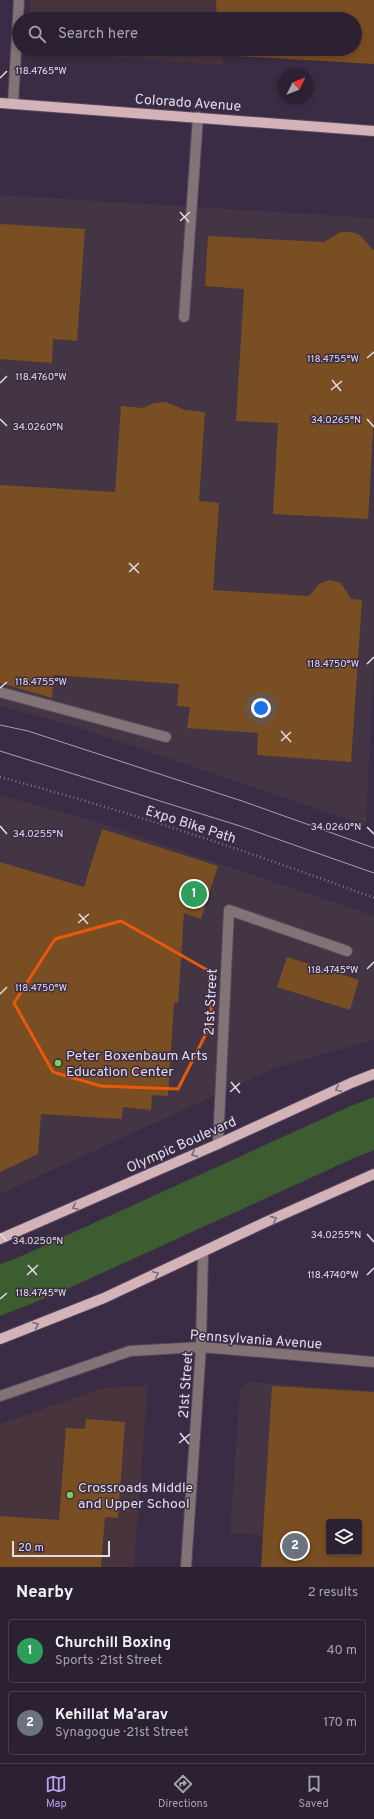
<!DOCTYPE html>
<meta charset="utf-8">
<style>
body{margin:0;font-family:Overpass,sans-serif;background:#34293b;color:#f1f3f6}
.controls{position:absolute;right:12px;bottom:12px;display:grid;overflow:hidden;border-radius:4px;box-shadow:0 2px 6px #0003}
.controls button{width:36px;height:36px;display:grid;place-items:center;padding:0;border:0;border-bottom:1px solid #483e4e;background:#2c2133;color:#f1f3f6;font:20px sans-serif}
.compass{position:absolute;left:278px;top:68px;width:36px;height:36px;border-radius:50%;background:#2c2133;box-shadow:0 2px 6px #0003;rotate:48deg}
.scale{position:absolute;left:12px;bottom:10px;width:98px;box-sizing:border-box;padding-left:4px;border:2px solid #e3dbea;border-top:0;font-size:11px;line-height:14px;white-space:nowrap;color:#e3dbea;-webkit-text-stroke:3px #3a2c44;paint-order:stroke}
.you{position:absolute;left:261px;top:708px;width:14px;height:14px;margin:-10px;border:3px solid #fff;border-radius:50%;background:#1a73e8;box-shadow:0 0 0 6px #1a73e833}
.badge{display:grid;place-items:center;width:26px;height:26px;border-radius:50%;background:#bca0f2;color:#fff;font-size:13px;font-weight:700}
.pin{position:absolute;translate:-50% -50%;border:2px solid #fff;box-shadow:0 1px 4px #0006}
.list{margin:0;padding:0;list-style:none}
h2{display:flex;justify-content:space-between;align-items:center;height:52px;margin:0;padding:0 16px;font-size:17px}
h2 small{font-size:13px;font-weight:400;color:#a6a3ac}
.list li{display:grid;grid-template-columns:26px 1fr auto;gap:12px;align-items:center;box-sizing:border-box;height:64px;margin:0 8px 8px;padding:0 8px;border:1px solid #483e4e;border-radius:4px}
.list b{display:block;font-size:15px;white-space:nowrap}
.list p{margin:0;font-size:13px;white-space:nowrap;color:#a6a3ac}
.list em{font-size:13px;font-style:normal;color:#a6a3ac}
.icon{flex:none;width:22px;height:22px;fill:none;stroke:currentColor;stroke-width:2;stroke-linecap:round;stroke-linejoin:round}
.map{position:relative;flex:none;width:374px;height:1567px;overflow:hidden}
.search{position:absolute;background:#2c2133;box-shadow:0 2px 6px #0003;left:12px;right:12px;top:12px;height:44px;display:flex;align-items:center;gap:10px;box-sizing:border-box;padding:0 14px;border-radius:22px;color:#a6a3ac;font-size:15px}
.sheet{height:196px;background:#2c2133}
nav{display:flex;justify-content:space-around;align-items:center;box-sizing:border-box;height:56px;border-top:1px solid #483e4e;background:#2c2133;font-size:11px;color:#a6a3ac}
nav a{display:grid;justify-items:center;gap:2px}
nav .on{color:#bca0f2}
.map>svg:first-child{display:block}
.commercial{fill:#433543}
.education{fill:#47343c}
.green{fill:#3d5c2f}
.building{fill:#7a4e23;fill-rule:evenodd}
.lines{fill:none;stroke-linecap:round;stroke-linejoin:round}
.minor-casing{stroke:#55485f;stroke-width:12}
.major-casing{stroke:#55485f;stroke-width:12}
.path{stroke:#7f7488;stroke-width:2.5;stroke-dasharray:1 3;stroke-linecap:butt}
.minor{stroke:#837376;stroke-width:10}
.major{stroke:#d4b3b8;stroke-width:10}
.tram{stroke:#a89eb0;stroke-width:1}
.oneway{stroke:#7f6978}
.marked{fill:none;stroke:#e8590c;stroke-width:3;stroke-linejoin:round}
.ticks{fill:none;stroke:#e3dbea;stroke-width:1.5}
.poi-dot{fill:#7ad156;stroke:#3a2c44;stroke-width:1.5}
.labels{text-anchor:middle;stroke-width:3;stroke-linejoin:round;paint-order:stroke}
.street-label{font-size:14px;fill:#e3dbea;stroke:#3a2c44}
.poi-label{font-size:14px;fill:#e3dbea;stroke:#3a2c44;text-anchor:start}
.ticks-label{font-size:10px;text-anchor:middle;fill:#e3dbea;stroke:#3a2c44;stroke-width:3;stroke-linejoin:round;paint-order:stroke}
</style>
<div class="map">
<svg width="374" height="1567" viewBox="0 0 374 1567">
<rect width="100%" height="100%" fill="#3a2c44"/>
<path class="commercial" d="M0 195 374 218V658L366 826 71 725 0 706Z
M0 795 94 821 374 916V1040L275 1068 0 1194Z
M250 1382 374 1391V1543L359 1522H329V1540L230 1533 240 1388Z"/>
<path class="education" d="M30 0H228L226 19H29Z
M26 49H224L223 65 26 51Z
M148 1385 134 1567H0V1424L104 1388Z"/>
<path class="green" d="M374 1097V1150L354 1158 56 1294 0 1316V1264L17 1258 353 1105Z"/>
<path class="building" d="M216 0H374V64L218 55V49H355V19H217Z
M0 224 85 229 77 341 53 339 52 363 0 359Z
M341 232H351L360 235 374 251V412L368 519 273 514 278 423 236 421 244 289 205 286 208 236 324 242Z
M166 402 185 410 205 412 199 501 219 503 213 590 309 596 319 584 329 580 341 583 351 599 362 600 351 762 257 755 258 733 187 728 190 707 177 706 179 684 54 675 52 698 0 683V485L115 492 121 406 143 408 154 403Z
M102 829 218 866 201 919 184 913 178 1003H174L168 1096 152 1095 151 1110 123 1107 122 1119 41 1114 38 1154 0 1172V862L84 887Z
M287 957 359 980 350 1010 277 987Z
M272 1386 374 1392V1567H261ZM329 1522H359V1552H329Z
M86 1419 125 1422 118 1518 105 1517 101 1567H0V1516L59 1520 66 1428 85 1429Z"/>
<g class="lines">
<defs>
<path id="minor" d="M13 104 19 0
M184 317 198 117
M0 692 166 737
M218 1144 229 910 347 951
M0 1396 130 1351 201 1347 374 1362
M186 1567 201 1347 203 1252"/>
<path id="major" d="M0 103 374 131
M0 1239 218 1144 351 1083 374 1074
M0 1339 104 1298 268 1221 374 1174"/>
</defs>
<use href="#minor" class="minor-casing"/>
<use href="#major" class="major-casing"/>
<path class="path" d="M0 777C127 811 251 852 374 898"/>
<use href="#minor" class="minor"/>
<use href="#major" class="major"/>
<path class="tram" d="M0 725 28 731 242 801 374 848
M0 751 240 826 374 873"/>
</g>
<defs><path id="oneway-chevron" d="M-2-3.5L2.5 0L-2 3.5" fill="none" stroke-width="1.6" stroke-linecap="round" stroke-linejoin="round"/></defs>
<g class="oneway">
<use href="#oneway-chevron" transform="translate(338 1089) rotate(155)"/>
<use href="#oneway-chevron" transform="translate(194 1154) rotate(156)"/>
<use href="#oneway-chevron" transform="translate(75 1207) rotate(156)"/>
<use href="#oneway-chevron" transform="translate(274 1219) rotate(-24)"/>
<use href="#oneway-chevron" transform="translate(156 1274) rotate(-25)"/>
<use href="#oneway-chevron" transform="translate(36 1325) rotate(-22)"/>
</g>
<path class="marked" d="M121 921 209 971 212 1022 178 1089 101 1086 53 1072 14 1003 55 939Z"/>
<path class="ticks" d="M0 78 7 71M180 212 189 222M180 221 190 212M367 358 374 352M332 380 341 391M0 383 7 376M331 390 342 381M0 419 7 426M367 419 374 427M129 563 139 573M129 572 139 563M367 664 374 657M0 688 7 682M281 731 291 742M281 741 291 732M0 826 7 834M367 827 374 834M79 914 88 924M78 923 89 914M367 969 374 962M0 994 7 987M231 1082 240 1093M230 1092 240 1083M0 1234 7 1241M367 1234 374 1242M28 1265 37 1275M27 1275 38 1265M367 1275 374 1268M0 1299 7 1293M180 1433 189 1444M179 1443 190 1434"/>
<g class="poi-dot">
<circle cx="58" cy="1063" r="4"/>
<circle cx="70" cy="1495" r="4"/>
</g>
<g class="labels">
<g class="street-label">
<text transform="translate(188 102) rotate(4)" y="5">Colorado Avenue</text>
<text transform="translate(191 824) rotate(18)" y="5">Expo Bike Path</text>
<text transform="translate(210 1002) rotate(-87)" y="5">21st Street</text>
<text transform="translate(181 1144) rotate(-24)" y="5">Olympic Boulevard</text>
<text transform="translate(256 1339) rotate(4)" y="5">Pennsylvania Avenue</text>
<text transform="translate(185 1385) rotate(-86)" y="5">21st Street</text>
</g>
<g class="poi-label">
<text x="66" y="1060">Peter Boxenbaum Arts<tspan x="66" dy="16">Education Center</tspan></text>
<text x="78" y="1492">Crossroads Middle<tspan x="78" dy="16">and Upper School</tspan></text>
</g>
</g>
<g class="ticks-label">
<text x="41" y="74">118.4765°W</text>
<text x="333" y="362">118.4755°W</text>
<text x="41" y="380">118.4760°W</text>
<text x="336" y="423">34.0265°N</text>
<text x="38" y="430">34.0260°N</text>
<text x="333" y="667">118.4750°W</text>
<text x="41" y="685">118.4755°W</text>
<text x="336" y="830">34.0260°N</text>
<text x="38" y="837">34.0255°N</text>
<text x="333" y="973">118.4745°W</text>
<text x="41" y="991">118.4750°W</text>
<text x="336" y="1238">34.0255°N</text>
<text x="38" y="1244">34.0250°N</text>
<text x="333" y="1278">118.4740°W</text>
<text x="41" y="1296">118.4745°W</text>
</g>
</svg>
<div class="controls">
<button><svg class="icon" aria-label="layers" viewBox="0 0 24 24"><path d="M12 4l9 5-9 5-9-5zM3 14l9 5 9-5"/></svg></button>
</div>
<svg class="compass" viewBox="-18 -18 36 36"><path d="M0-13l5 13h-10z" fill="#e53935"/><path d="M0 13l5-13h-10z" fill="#a6a3ac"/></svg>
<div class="scale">20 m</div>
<div class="you"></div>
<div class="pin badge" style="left:194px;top:894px;background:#2e9e5b">1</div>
<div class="pin badge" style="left:295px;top:1546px;background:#6b7280">2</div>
<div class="search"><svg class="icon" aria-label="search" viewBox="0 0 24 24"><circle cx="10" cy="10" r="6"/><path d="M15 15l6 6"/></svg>Search here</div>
</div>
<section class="sheet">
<h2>Nearby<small>2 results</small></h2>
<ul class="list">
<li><span class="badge" style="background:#2e9e5b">1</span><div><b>Churchill Boxing</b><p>Sports · 21st Street</p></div><em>40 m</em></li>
<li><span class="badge" style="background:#6b7280">2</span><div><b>Kehillat Ma’arav</b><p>Synagogue · 21st Street</p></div><em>170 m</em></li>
</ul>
</section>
<nav>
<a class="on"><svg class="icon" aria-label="map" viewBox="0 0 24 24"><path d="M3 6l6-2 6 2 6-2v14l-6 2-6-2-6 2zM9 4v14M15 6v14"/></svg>Map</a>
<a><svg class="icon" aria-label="directions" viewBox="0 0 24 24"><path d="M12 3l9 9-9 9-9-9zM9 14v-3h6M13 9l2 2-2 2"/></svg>Directions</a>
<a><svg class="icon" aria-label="saved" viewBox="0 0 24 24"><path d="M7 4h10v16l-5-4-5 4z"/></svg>Saved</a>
</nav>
